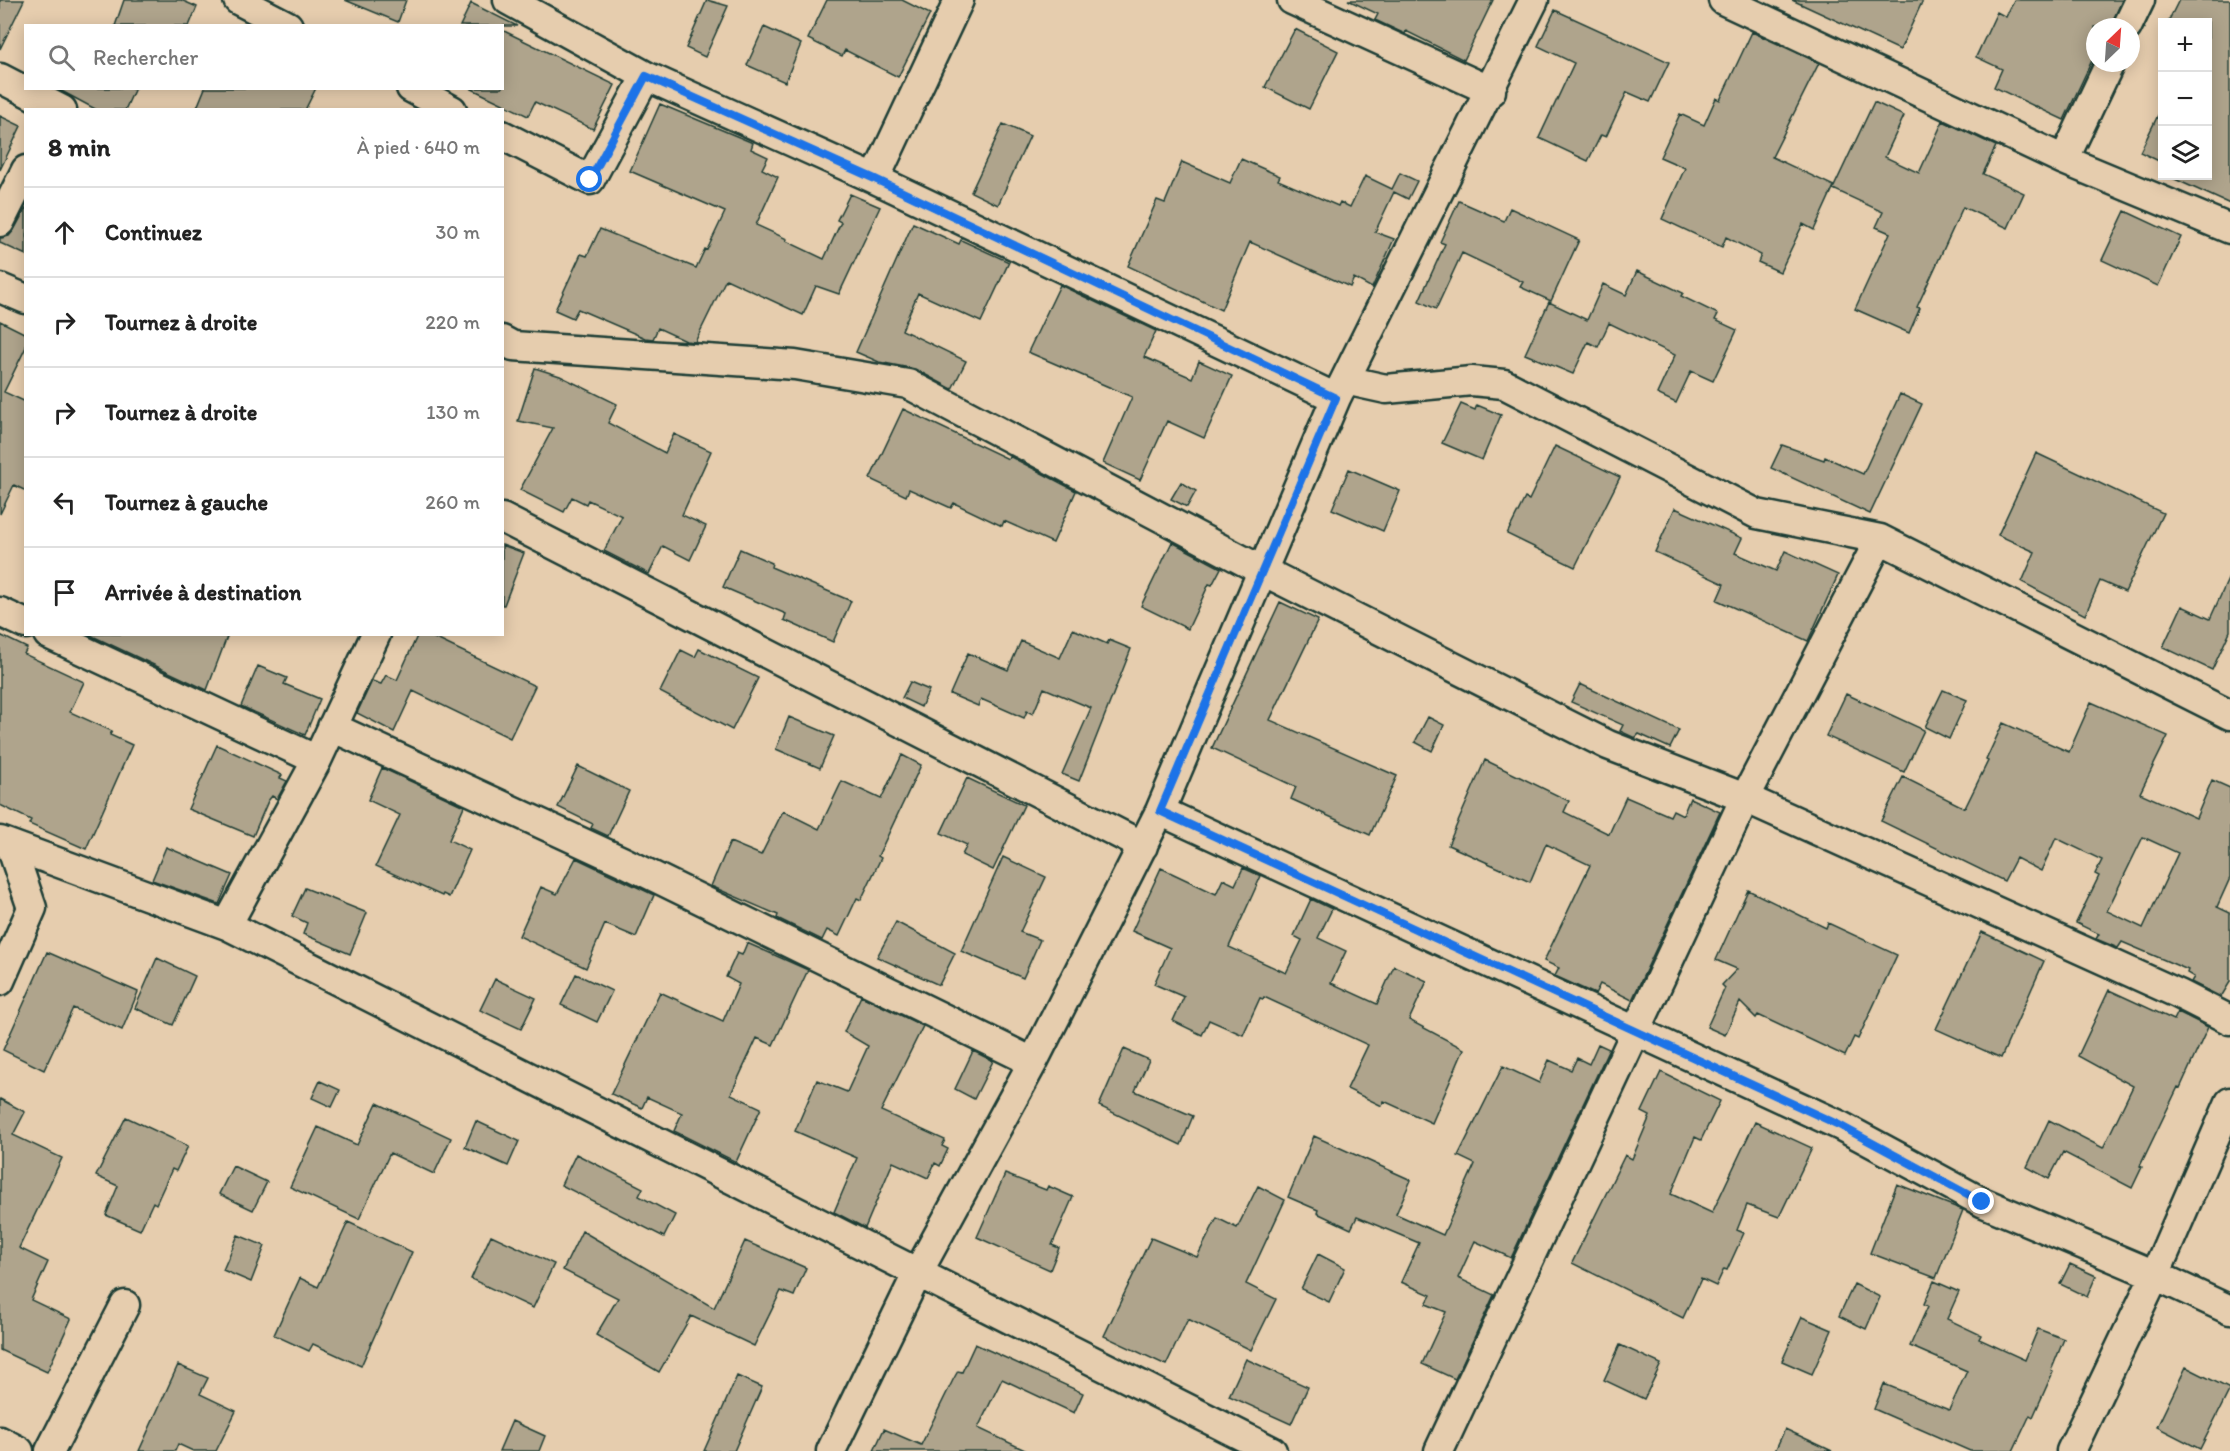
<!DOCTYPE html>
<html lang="fr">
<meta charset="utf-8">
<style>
body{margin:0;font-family:Itim,sans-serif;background:#f2f2f2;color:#222}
.controls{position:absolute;right:18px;top:18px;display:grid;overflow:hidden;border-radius:0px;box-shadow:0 3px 15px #0003}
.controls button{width:54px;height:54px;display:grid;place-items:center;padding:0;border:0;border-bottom:2px solid #e0e0e0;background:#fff;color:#222;font:30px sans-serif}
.compass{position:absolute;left:2086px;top:18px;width:54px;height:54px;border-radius:50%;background:#fff;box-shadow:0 3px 15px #0003;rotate:25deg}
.stop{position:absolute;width:18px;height:18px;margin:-14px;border:4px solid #1a73e8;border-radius:50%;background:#fff}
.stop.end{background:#1a73e8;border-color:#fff;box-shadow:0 2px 6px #0008}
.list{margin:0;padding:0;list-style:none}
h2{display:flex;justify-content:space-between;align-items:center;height:78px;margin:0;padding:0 24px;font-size:26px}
h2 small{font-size:20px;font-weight:400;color:#767676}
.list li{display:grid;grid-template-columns:39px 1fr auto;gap:18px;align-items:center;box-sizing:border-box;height:90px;padding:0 24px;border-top:2px solid #e0e0e0}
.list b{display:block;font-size:22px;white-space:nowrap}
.list em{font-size:20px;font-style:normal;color:#767676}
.icon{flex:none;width:33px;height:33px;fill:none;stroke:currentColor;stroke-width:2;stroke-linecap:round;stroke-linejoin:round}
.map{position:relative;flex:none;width:2230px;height:1451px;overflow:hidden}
.search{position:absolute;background:#fff;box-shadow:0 3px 15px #0003;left:24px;top:24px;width:480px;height:66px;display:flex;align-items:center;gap:15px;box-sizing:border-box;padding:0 21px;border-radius:0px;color:#767676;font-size:22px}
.panel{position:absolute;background:#fff;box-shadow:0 3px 15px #0003;left:24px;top:108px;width:480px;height:528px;border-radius:0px}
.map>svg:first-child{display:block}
.building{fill:#afa48c;stroke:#1f3d34;stroke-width:1.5;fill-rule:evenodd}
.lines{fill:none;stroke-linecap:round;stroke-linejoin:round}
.minor-casing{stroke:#1f3d34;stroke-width:33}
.minor{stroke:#e6cdae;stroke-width:28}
.route{stroke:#1a73e8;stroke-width:8}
</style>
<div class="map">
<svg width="2230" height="1451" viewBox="0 0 2230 1451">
<rect width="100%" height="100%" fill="#e6cdae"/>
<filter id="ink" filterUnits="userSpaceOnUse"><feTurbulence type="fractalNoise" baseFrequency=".0167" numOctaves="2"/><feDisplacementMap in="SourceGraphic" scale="12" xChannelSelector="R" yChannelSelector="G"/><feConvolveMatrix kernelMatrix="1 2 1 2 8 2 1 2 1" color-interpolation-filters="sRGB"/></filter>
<g filter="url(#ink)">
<path class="building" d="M0 0H24L0 49Z
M124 0H181L197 7 189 26H115Z
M345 0H406L398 22Z
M707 0 728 6 705 57 686 48Z
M827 0H902L930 14 898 77 845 50 842 56 808 39Z
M1348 0H1493L1464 60 1406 31 1405 34 1375 20 1378 14Z
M1792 0H1923L1900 50Z
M2014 0H2122L2111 27H2095V54L2064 120 1994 87 2002 69 1976 57 1997 12 2006 17Z
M2179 0H2230V204L2168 176H2208V22H2168Z
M471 3 517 26H460Z
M1555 10 1669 62 1650 102 1627 92 1606 137 1601 135 1588 161 1539 138 1574 63 1538 46Z
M764 27 801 44 785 82 747 65Z
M1295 29 1338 51 1309 109 1265 87Z
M502 30 615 85 593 129 535 102 528 116 470 88H502Z
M1752 32 1819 63 1772 157 1834 186 1814 230 1803 224 1780 272 1758 262 1761 255 1726 237 1722 247 1662 219 1685 168 1660 157 1680 114 1704 125 1716 98 1720 100Z
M56 88H135L125 110H97Z
M205 88H316L305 110H196Z
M1874 102 1904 116 1885 157 1919 173 1943 121 1996 146 1983 174 2024 193 2008 228 1963 207 1917 307 1920 308 1909 333 1855 309 1890 233 1876 227 1883 212 1833 189Z
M660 104 753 143 751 149 768 157 762 169 778 177 756 225 787 239 786 241 824 259 841 222 837 220 850 194 880 207 839 294 816 286 803 315 726 279 695 342 686 341 658 328 653 339 645 338 578 309 573 318 555 310 581 254 587 256 600 229 696 268 705 249 707 250 725 212 630 171Z
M2163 105V163L2140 152Z
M0 116 21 126 0 170Z
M1003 124 1030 136 998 205 971 192Z
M1241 159 1280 176 1278 180 1338 206 1340 202 1350 207 1365 176 1392 189 1400 173 1417 181 1408 199 1394 192 1375 232 1394 239 1372 288 1354 278 1350 287 1250 242 1221 310 1128 266 1157 200 1165 203 1182 162 1230 183Z
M1459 201 1504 221 1510 208 1579 240 1551 301 1520 287 1523 282 1462 253 1436 309 1419 301 1445 244 1440 242Z
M26 208V255L0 243V238L9 236 14 230Z
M2125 211 2181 237 2158 286 2102 260Z
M913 223 959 244 961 240 1009 262 981 322 918 293 902 330 966 361 952 389 915 369 879 362 856 352Z
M1637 271 1683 293 1681 296 1718 314 1715 320 1737 330 1713 381 1691 371 1676 403 1657 394 1675 355 1609 323 1598 347 1588 342 1573 374 1525 354 1549 302 1587 320 1603 284 1626 295Z
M1060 285 1156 331 1144 357 1192 378 1199 361 1232 376 1204 438 1167 421 1140 480 1103 463 1132 397 1028 352Z
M0 321 26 334V347L4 392 26 402V491L14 485 0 514Z
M535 368 560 376 617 404 608 423 665 453 674 434 711 451 682 515 706 526 690 560 663 546 649 574 604 551 622 516 588 500 586 504 572 497 564 512 520 490 553 428 518 421Z
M1900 394 1922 404 1870 514 1771 468 1782 445 1824 460 1825 457 1863 474Z
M1461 404 1475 410 1477 405 1501 415 1482 460 1442 443Z
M903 409 1008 459 1009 456 1076 491 1053 543 1004 521 1002 526 954 503 951 508 909 489 906 496 870 479Z
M1555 446 1620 477 1575 567 1507 534 1525 498 1529 500Z
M2036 453 2163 513 2125 592 2100 581 2085 615 2022 582 2035 552 1998 535Z
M1349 469 1400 491 1383 531 1332 509Z
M1181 482 1196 491 1187 507 1171 499Z
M1675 508 1742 538 1735 553 1776 571 1785 551 1838 575 1808 641 1717 600 1724 584 1655 552Z
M1172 542 1221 568 1212 585 1209 584 1188 629 1141 606Z
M502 545 524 553 504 605H502Z
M740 549 772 563 771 567 851 601 833 642 784 620 786 614 723 587Z
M2230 575V631L2212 670 2163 647 2182 606 2210 619Z
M1280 602 1318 620 1270 720 1397 776 1370 835 1291 799 1296 787 1212 748Z
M1073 629 1107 644 1109 640 1131 649 1079 781 1062 774 1091 708 1044 688 1033 714 1027 711 1024 718 981 699 978 706 950 694 968 653 1008 670 1021 641 1060 658Z
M88 634H228L207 690Z
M418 634H426L535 686 510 738 413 691 394 732 357 713 372 681 381 684 386 675 397 680Z
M0 635 27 648 24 654 84 682 70 712 112 731 110 735 132 745 86 849 29 824 31 820 0 805Z
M699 649 758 678 732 730 660 692 681 650 695 657Z
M258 666 287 678 284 684 320 699 305 735 241 706Z
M910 682 929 690 921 707 902 698Z
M1580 684 1679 730 1670 748 1639 734 1635 738 1620 731 1623 725 1571 702Z
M1943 690 1967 700 1949 739 1925 727Z
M1846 694 1924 730 1904 772 1826 736Z
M2091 702 2168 736 2140 793 2196 818 2212 780 2230 788V878L2217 907 2230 913V982L2221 997 2191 982 2194 977 2187 973 2188 970 2122 942 2118 948 2096 939 2099 934 2076 923 2099 876 2095 874 2102 860 2056 838 2041 871 2016 858 2004 881 1881 821 1903 777 1965 808 1988 761 1986 760 2003 723 2069 752ZM2143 837 2178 853 2143 928 2107 911Z
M789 717 834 736 820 768 776 749Z
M1428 717 1444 725 1432 751 1415 742Z
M217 745 282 775 280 778 287 781 277 799 272 796 268 801 253 836 188 809Z
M902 755 921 765 878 856 881 858 861 900 857 898 839 936 827 930 822 940 777 918 778 915 711 886 730 842 761 855 783 811 819 829 842 781 881 799Z
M1485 760 1569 801 1564 812 1609 834 1626 797 1670 816 1673 810 1683 815 1690 798 1720 812 1632 1000 1600 984 1595 994 1555 976 1559 968 1544 961 1590 865 1546 844 1530 882 1448 845Z
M578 766 629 791 608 836 591 828 593 824 558 807Z
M382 768 464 806 449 840 470 850 449 897 443 894 442 896 376 866 400 815 368 800Z
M967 778 1024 805 993 870 962 855 967 845 941 833Z
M166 847 232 875 219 904 152 880Z
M1003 857 1046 877 1020 932 1040 940 1023 978 961 951Z
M576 858 654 895 636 937 605 924 586 968 519 936 541 887 557 894Z
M1161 868 1216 894 1223 879 1235 885 1243 868 1261 876 1229 947 1286 973 1302 940 1294 936 1311 899 1332 909 1318 938 1346 951 1331 983 1377 1004 1394 966 1427 981 1409 1020 1464 1049 1432 1123 1384 1101 1382 1106 1347 1089 1368 1045 1264 997 1263 999 1260 998 1243 1035 1209 1020 1202 1035 1173 1021 1184 997 1154 984 1170 948 1132 931Z
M305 888 367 913 350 954 303 934 307 923 292 916Z
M1748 890 1826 928 1828 923 1897 955 1858 1039 1854 1037 1845 1056 1758 1015 1756 1018 1740 1002 1725 1035 1707 1027 1725 988 1722 985 1737 969 1716 960Z
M896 922 955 953 939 985 877 957Z
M1982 932 2044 961 2001 1058 1936 1029Z
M747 943 808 970 773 1045 757 1038 731 1094 761 1108 736 1162 674 1131 682 1113 647 1097 642 1108 611 1094 660 992 723 1021 739 984 726 977 737 953 742 955Z
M47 952 138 992 122 1030 73 1008 44 1070 3 1050Z
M157 958 195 976 173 1025 135 1008Z
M576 974 612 991 597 1022 561 1005Z
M495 979 536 998 521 1029 480 1010Z
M2109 990 2174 1020 2178 1012 2208 1027 2180 1088 2178 1087 2140 1166 2142 1167 2132 1188 2063 1152 2049 1179 2027 1167 2049 1120 2103 1148 2133 1086 2078 1056Z
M861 996 923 1026 881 1111 945 1140 942 1146 948 1149 940 1166 935 1163 928 1178 893 1162 865 1228 834 1212 857 1158 795 1131 817 1080 847 1092 868 1046 844 1032Z
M1598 1044 1609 1049 1511 1258 1475 1241 1458 1278 1494 1295 1455 1379 1422 1364 1446 1312 1426 1304 1431 1295 1401 1282 1419 1243 1357 1217 1351 1229 1317 1213 1318 1210 1288 1197 1314 1136 1411 1180 1396 1214 1443 1235 1475 1164 1458 1156 1503 1066 1539 1083 1549 1060 1571 1070 1577 1058 1589 1064Z
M1124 1049 1149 1060 1135 1091 1193 1116 1181 1145 1099 1106Z
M973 1051 993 1061 974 1099 955 1089Z
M1661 1072 1720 1101 1701 1140 1695 1137 1671 1194 1712 1213 1755 1122 1812 1148 1779 1217 1747 1205 1737 1230 1744 1233 1727 1270 1724 1269 1716 1286 1701 1279 1683 1318 1572 1263 1625 1155 1632 1159 1650 1116 1642 1112Z
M320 1081 340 1090 332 1107 312 1098Z
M0 1099 25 1112 13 1135 62 1158 19 1248 48 1262 31 1300 71 1319 47 1372 0 1350Z
M377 1103 451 1138 434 1174 390 1153 359 1219 290 1187 318 1127 357 1145Z
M126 1117 188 1146 176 1171 172 1169 156 1204 153 1202 140 1230 106 1215 118 1186 96 1176Z
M476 1121 519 1141 508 1166 465 1147Z
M576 1154 643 1188 639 1196 675 1215 664 1237 561 1185Z
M233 1166 267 1182 253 1210 219 1194Z
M1005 1174 1046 1190 1048 1186 1073 1197 1052 1245 1059 1248 1050 1270 977 1237Z
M1897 1184 1963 1210 1936 1278 1870 1253Z
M1258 1186 1285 1200 1246 1284 1276 1299 1251 1350 1188 1319 1166 1365 1104 1336 1151 1238 1197 1257 1217 1218 1237 1228Z
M348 1222 412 1252 361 1366 313 1344 309 1351 274 1335 300 1278 318 1287Z
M582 1231 714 1308 745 1241 806 1268 794 1296 781 1291 754 1346 691 1316 659 1372 596 1335 618 1298 563 1270Z
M238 1235 265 1246 251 1282 223 1270Z
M491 1235 554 1264 533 1308 471 1279Z
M1318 1254 1345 1268 1329 1302 1301 1289Z
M2070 1264 2096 1276 2087 1297 2060 1284Z
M1934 1281 1959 1292 1947 1319 1981 1335 1979 1339 2025 1360 2038 1329 2064 1339 2051 1371 2053 1372 2033 1417 2030 1415 2013 1451H1970L1874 1409 1884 1384 1949 1410 1967 1371 1910 1346 1928 1306 1924 1304Z
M1854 1284 1880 1297 1866 1329 1839 1316Z
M1802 1317 1832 1330 1812 1374 1782 1361Z
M975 1344 1083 1393 1074 1413 1002 1379 978 1428 1027 1451H874L884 1429 921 1445 953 1380 958 1371 962 1372Z
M1620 1345 1661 1364 1644 1399 1604 1380Z
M1246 1359 1308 1387 1291 1424 1229 1396Z
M178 1365 208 1378 200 1394 236 1411 216 1451H193L178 1444 175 1451H139Z
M2186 1367 2230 1389 2200 1449 2157 1427Z
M737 1376 762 1387 734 1451H704Z
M512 1421 545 1436 539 1451H499Z
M1785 1429 1832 1451H1775Z"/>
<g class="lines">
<defs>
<path id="minor" d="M238 0 288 26
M508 0 646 76 875 179 1336 398
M1292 0 1491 91
M1723 0 2064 160 2230 229
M2127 27 2140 0
M0 78 62 110
M411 88 452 110
M502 135 590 180 646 76
M2064 160 2110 63
M875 179 959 0
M0 222 26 170
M0 288 26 299
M502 340 513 346 795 365 908 384 1261 570 1608 745 1745 798 2179 994 2230 1020
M1345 380 1386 389 1472 381 1504 384 1757 514 1880 539 2230 715
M502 518 1143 846
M0 612 26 624
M48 634 317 760
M332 727 622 861 1033 1062
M1160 811 1839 1125 1982 1202 2155 1275 2230 1310
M0 841 227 925 1272 1451
M227 925 317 760 376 634
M0 981 32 908 11 846
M0 1441 19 1451
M50 1451 125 1305
M831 1451 917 1274 1033 1062 1160 811 1336 398 1534 0
M1439 1451 1745 798 1880 539
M2071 1451 2155 1275 2230 1102"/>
</defs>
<use href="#minor" class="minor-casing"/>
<use href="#minor" class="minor"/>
</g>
</g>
<g class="lines" filter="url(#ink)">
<path class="route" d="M590 180 646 76 875 179 1336 398 1160 811 1839 1125 1982 1202"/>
</g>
</svg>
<div class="controls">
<button>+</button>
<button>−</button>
<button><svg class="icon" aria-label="layers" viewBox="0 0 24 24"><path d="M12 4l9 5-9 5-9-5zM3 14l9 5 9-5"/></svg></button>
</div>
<svg class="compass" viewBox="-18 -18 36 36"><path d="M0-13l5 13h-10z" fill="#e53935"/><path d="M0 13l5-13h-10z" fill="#767676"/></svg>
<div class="stop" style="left:590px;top:180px"></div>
<div class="stop end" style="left:1982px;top:1202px"></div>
<div class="search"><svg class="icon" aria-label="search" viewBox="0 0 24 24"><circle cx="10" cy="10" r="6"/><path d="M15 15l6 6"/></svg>Rechercher</div>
<section class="panel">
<h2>8 min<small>À pied · 640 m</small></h2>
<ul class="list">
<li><svg class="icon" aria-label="ahead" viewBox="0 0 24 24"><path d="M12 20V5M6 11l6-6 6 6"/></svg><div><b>Continuez</b></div><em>30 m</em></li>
<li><svg class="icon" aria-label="right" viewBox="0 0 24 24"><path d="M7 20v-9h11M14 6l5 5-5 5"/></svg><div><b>Tournez à droite</b></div><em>220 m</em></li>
<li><svg class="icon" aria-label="right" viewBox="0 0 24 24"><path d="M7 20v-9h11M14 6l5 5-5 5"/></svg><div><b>Tournez à droite</b></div><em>130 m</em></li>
<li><svg class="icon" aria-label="left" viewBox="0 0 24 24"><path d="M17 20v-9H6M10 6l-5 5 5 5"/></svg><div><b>Tournez à gauche</b></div><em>260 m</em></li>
<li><svg class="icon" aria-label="arrive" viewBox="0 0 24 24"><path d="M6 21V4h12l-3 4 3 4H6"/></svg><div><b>Arrivée à destination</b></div></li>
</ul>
</section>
</div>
